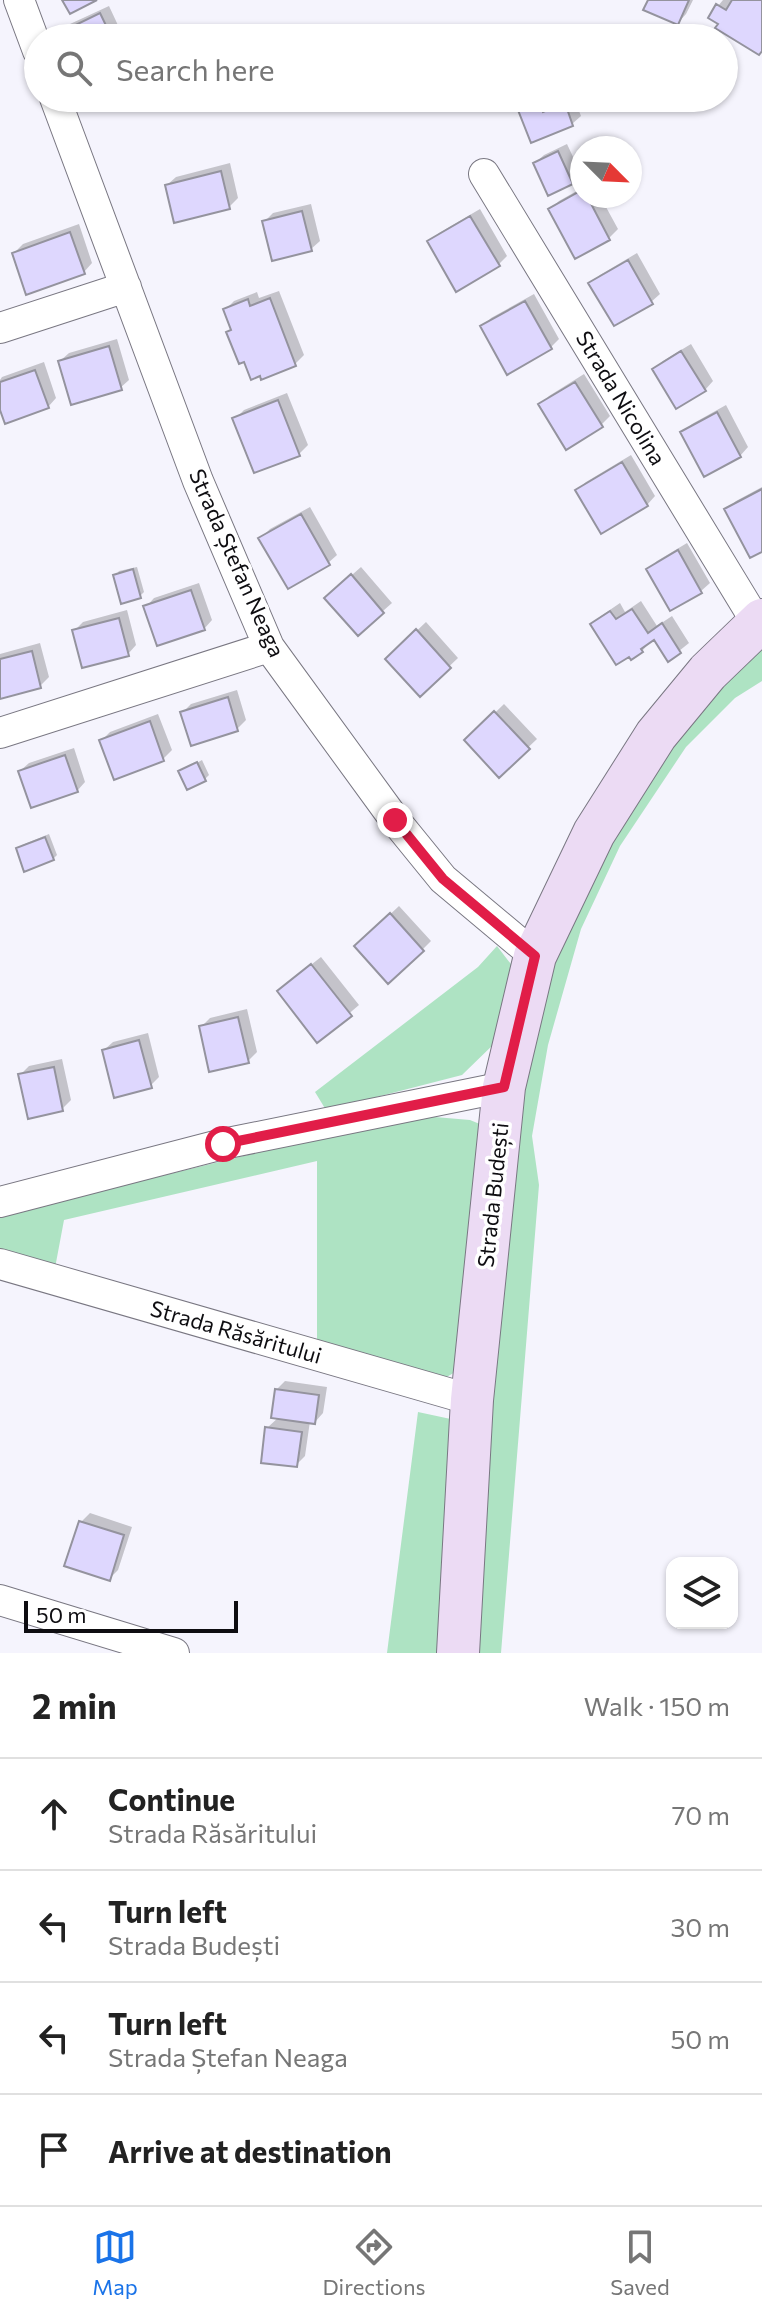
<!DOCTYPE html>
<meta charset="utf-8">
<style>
body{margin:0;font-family:Commissioner,sans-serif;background:#f2f2f2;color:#222}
.controls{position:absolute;right:24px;bottom:24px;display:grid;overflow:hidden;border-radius:16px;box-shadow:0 2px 6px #0004}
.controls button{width:72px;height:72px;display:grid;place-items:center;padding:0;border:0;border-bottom:2px solid #e0e0e0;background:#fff;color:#222;font:40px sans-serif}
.compass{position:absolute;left:570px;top:136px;width:72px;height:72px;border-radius:50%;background:#fff;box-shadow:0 2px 6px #0004;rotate:114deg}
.scale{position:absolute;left:24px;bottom:20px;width:214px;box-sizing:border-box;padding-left:8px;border:4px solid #0e0d11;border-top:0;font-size:22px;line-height:28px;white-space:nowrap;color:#0e0d11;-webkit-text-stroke:6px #fff;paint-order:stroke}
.stop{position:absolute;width:24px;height:24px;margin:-18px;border:6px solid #e11d48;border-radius:50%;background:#fff}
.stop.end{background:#e11d48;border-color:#fff;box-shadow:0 2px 8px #0008}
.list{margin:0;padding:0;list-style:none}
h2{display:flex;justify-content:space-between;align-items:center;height:104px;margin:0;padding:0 32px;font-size:34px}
h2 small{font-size:26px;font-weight:400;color:#767676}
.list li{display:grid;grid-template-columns:52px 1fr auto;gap:24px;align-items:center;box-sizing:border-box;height:112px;padding:0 32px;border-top:2px solid #e0e0e0}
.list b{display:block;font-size:30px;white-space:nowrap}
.list p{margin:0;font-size:26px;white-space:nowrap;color:#767676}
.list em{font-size:26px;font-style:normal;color:#767676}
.icon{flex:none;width:44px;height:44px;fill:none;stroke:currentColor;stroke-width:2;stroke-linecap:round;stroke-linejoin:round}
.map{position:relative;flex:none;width:762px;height:1653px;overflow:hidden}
.search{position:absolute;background:#fff;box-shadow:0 2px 6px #0004;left:24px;right:24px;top:24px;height:88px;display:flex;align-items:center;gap:20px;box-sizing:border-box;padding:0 28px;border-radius:44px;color:#767676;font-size:30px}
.sheet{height:552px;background:#fff}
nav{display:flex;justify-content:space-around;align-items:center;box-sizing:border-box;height:112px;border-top:2px solid #e0e0e0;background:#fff;font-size:22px;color:#767676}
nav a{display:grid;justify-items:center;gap:4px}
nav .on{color:#1a73e8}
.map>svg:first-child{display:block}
.green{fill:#aee3c3}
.shadow{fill:#0003}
.building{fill:#ded7fe;stroke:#94939e;stroke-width:2}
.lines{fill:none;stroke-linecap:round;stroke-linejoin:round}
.street-casing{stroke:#797782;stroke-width:32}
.secondary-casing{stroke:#797782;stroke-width:44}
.street{stroke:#fff;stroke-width:30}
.secondary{stroke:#ecdbf4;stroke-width:42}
.route{stroke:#e11d48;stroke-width:10}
.labels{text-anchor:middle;stroke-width:7;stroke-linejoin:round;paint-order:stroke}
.street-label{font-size:22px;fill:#0e0d11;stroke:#fff}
</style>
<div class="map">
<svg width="762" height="1653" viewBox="0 0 762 1653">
<rect width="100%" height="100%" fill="#f5f4fd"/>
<path class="green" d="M762 643V681L735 698 686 747 620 846 581 929 548 1045 532 1136 539 1185 501 1653H471L515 1109 550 958 609 837 682 724Z
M497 946 517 972 498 1040 462 1075 326 1110 315 1092 478 967Z
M423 1116 470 1120 487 1127 467 1365 445 1378 317 1343V1161L64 1220 55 1268 0 1255V1215L318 1138Z
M418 1412 460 1421 442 1653H387Z"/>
<path class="shadow" d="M650 0H693L686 14 678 23Z
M723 0H762V50L718 6Z
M109 6 123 36 121 38H64L61 33 70 24Z
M539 98H549L552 105 568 98H574L581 116 572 124 520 111 529 102Z
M567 144 581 174 572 182 535 163 544 155Z
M230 163 238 198 229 207 167 185 176 177Z
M582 188V196H600L618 229 609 238 575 256 550 210 559 201Z
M311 204 320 241 311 249 264 222 273 213Z
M480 209 507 256 498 265 430 242 439 233Z
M79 224 92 263 84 272 14 253 23 244Z
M637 253 660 294 651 302 591 283 600 275Z
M279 291 304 355 295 364 232 329 225 310 234 301 257 292 259 298Z
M534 294 559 339 550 348 483 327 491 318Z
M117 339 129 380 120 388 60 361 69 353Z
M691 344 713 381 705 390 654 370 663 361Z
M44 362 56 398 48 407 0 404V380L2 377Z
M584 374 610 416 601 425 541 405 549 396Z
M287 393 308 445 299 454 235 419 244 410Z
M726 405 748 447 740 456 683 432 692 424Z
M631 455 655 496 647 505 577 490 586 482Z
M762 487V550L727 510 736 501Z
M310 507 337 555 328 563 261 538 270 529Z
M687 543 710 583 701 591 670 609 648 570 657 561Z
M137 567 144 592 140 596 116 575 119 571Z
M361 567 392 603 358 633 336 589Z
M199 583 212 620 204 629 146 607 154 598Z
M641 601 657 626 672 616 689 643 669 659 655 637 642 651 592 624 601 616 620 603 625 612Z
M127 610 136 645 128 654 74 631 83 622Z
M426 622 458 658 420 694 387 659Z
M40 643 49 677 40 686 0 697V654Z
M237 690 246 720 237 729 182 713 191 704Z
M504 704 537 739 499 775 467 740Z
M158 714 172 750 163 759 102 740 110 732Z
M74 748 85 782 77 791 20 771 29 763Z
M202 760 209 775 205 779 181 772Z
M49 834 57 855 53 859 18 849 22 845Z
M399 906 431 941 422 950 365 938Z
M321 957 359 1005 318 1040 288 983Z
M247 1009 257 1052 248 1061 201 1027 210 1018Z
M148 1033 159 1077 150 1086 104 1050 113 1042Z
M62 1059 71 1100 62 1109 20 1075 29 1066Z
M285 1381 327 1387 323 1413 315 1422 310 1421 305 1456 296 1465 267 1428 279 1417 276 1390Z
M90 1513 132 1527 118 1570 109 1579 81 1522Z"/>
<path class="building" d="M62 0H97L70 14Z
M648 0H689L678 25 643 10Z
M732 0H762V51L759 55 715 28 718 24 708 18 716 4 726 10Z
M100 13 112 38H61L59 33Z
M253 98H285L256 107Z
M539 102 543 112 565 103 573 126 531 143 518 110Z
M558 151 573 184 548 196 533 163Z
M221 171 230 209 174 223 165 185Z
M582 190V196H587L610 240 575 259 548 209Z
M302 211 312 251 272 261 262 221Z
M470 216 500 266 456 292 427 241Z
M70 232 85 274 26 295 12 253Z
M628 260 653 304 614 326 588 283Z
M270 298 296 366 261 380 260 376 251 380 244 362 239 364 226 332 231 330 223 309 248 299 250 306Z
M525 301 552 349 507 375 480 326Z
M109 346 122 390 71 405 58 361Z
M681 351 706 391 676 409 652 369Z
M35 370 49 408 5 424 0 410V382Z
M575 382 603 427 566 450 538 404Z
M278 400 300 456 254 473 232 418Z
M717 412 741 457 704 477 680 432Z
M622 462 648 506 601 534 575 490Z
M762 489V552L750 558 724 509Z
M301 514 330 565 288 589 258 538Z
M678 550 702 593 670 611 646 569Z
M133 569 141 598 121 604 113 575Z
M351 574 384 613 358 636 324 598Z
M191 590 205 630 157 646 143 606Z
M632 609 648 633 662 623 681 653 668 662 654 640 641 649 643 652 631 660 629 657 616 665 590 624 610 611 616 619Z
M119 618 129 656 82 668 72 630Z
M416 629 451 668 420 697 385 659Z
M32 651 41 688 0 699V659Z
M228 697 238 731 191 746 180 712Z
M494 711 530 749 499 778 464 740Z
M150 721 164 761 114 780 99 740Z
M65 755 78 792 31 808 18 771Z
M197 762 206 781 187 790 178 771Z
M45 837 54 860 24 872 16 848Z
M390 913 424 951 388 984 354 946Z
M311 964 352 1016 317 1043 277 991Z
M238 1017 249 1063 209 1072 199 1026Z
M139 1040 152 1088 114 1098 102 1050Z
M54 1067 63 1111 28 1119 18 1074Z
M275 1389 319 1395 315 1424 271 1418Z
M265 1427 302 1432 297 1467 261 1463Z
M79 1521 124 1535 110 1581 64 1566Z"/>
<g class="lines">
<defs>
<path id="street" d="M19 0 38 51
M55 98 198 481 269 647 395 820 443 879 535 956
M484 174 757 623
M0 328 126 287
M0 733 269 647
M0 1202 223 1144 504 1087
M0 1264 472 1400
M0 1600 174 1653"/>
<path id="secondary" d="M458 1653 472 1400 504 1087 535 956 594 833 656 735 708 672 762 620"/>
</defs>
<use href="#street" class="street-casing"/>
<use href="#secondary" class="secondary-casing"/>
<use href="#street" class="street"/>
<use href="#secondary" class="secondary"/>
</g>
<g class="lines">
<path class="route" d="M223 1144 504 1087 535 956 443 879 395 820"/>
</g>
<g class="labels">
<g class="street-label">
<text transform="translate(621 398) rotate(59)" y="8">Strada Nicolina</text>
<text transform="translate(237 563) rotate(66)" y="8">Strada Ștefan Neaga</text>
<text transform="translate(493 1195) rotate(-84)" y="8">Strada Budești</text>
<text transform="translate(236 1332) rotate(16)" y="8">Strada Răsăritului</text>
</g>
</g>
</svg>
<div class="controls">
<button><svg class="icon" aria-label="layers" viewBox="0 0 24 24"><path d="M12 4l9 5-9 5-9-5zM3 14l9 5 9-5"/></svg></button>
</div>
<svg class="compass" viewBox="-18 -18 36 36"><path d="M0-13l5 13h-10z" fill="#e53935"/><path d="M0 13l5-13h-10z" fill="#767676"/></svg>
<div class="scale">50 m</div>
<div class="stop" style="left:223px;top:1144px"></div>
<div class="stop end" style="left:395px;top:820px"></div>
<div class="search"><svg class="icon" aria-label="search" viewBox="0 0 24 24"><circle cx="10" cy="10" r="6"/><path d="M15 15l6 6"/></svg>Search here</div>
</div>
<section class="sheet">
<h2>2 min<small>Walk · 150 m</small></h2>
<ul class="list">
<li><svg class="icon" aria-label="ahead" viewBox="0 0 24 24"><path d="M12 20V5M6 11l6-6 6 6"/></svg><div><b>Continue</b><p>Strada Răsăritului</p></div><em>70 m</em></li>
<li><svg class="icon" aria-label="left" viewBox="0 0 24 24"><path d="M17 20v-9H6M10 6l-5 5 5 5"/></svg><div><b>Turn left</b><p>Strada Budești</p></div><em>30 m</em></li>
<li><svg class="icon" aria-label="left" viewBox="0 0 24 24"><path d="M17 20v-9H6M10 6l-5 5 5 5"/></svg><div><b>Turn left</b><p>Strada Ștefan Neaga</p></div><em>50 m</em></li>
<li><svg class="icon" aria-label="arrive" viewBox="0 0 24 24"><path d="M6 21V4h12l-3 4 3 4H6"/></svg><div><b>Arrive at destination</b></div></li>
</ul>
</section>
<nav>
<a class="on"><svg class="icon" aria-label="map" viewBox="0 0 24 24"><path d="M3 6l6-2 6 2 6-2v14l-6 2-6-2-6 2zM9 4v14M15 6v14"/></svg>Map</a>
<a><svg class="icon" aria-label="directions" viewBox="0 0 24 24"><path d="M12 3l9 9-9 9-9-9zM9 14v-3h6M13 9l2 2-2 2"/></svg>Directions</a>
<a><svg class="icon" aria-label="saved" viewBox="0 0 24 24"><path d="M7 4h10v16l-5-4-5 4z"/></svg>Saved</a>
</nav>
